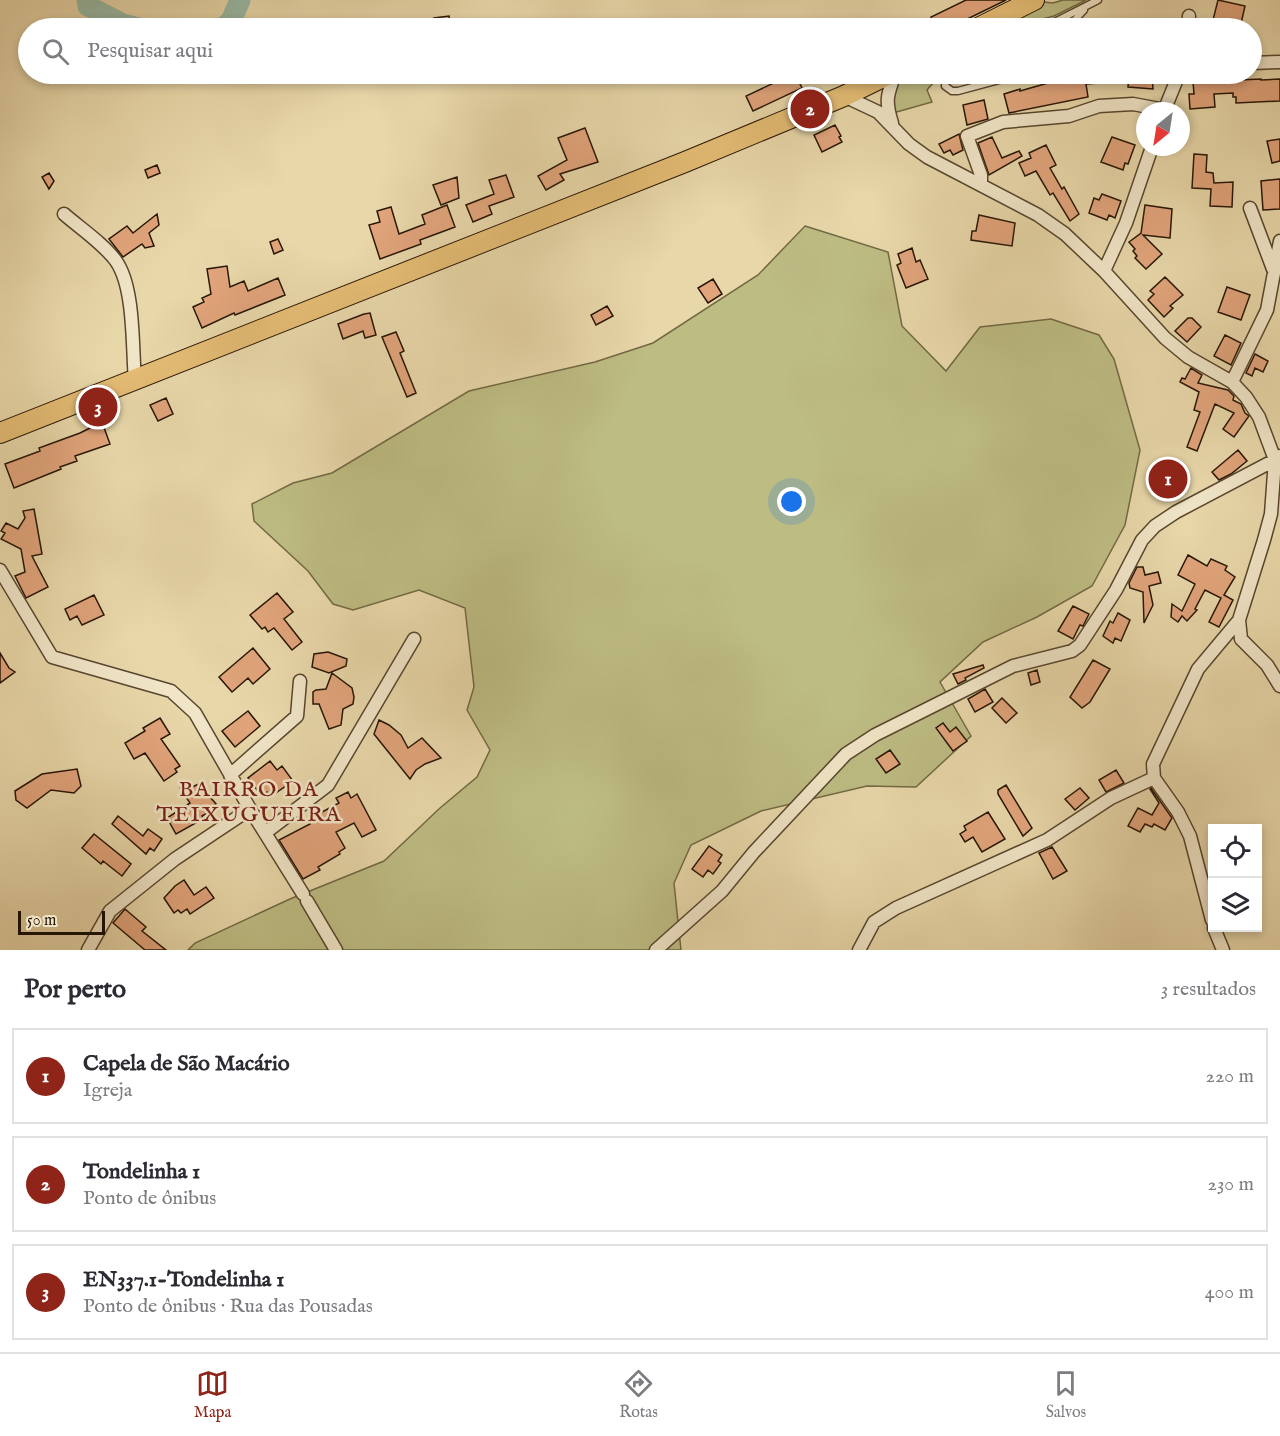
<!DOCTYPE html>
<html lang="pt">
<meta charset="utf-8">
<style>
body{margin:0;font-family:"IM FELL English",serif;background:#f7f7f7;color:#2b2b33}
.controls{position:absolute;right:18px;bottom:18px;display:grid;overflow:hidden;border-radius:0px;box-shadow:0 3px 9px #0003}
.controls button{width:54px;height:54px;display:grid;place-items:center;padding:0;border:0;border-bottom:2px solid #e1e1e2;background:#fff;color:#2b2b33;font:30px sans-serif}
.compass{position:absolute;left:1136px;top:102px;width:54px;height:54px;border-radius:50%;background:#fff;box-shadow:0 3px 9px #0003;rotate:210deg}
.scale{position:absolute;left:18px;bottom:15px;width:87px;box-sizing:border-box;padding-left:6px;border:3px solid #281605;border-top:0;font-size:16px;line-height:21px;white-space:nowrap;color:#281605;-webkit-text-stroke:4px #f0e5c7;paint-order:stroke}
.you{position:absolute;left:792px;top:502px;width:21px;height:21px;margin:-15px;border:4px solid #fff;border-radius:50%;background:#1a73e8;box-shadow:0 0 0 9px #1a73e833}
.badge{display:grid;place-items:center;width:39px;height:39px;border-radius:50%;background:#8f2418;color:#fff;font-size:20px;font-weight:700}
.pin{position:absolute;translate:-50% -50%;border:3px solid #fff;box-shadow:0 2px 6px #0006}
.list{margin:0;padding:0;list-style:none}
h2{display:flex;justify-content:space-between;align-items:center;height:78px;margin:0;padding:0 24px;font-size:26px}
h2 small{font-size:20px;font-weight:400;color:#7c7c81}
.list li{display:grid;grid-template-columns:39px 1fr auto;gap:18px;align-items:center;box-sizing:border-box;height:96px;margin:0 12px 12px;padding:0 12px;border:2px solid #e1e1e2;border-radius:0px}
.list b{display:block;font-size:22px;white-space:nowrap}
.list p{margin:0;font-size:20px;white-space:nowrap;color:#7c7c81}
.list em{font-size:20px;font-style:normal;color:#7c7c81}
.icon{flex:none;width:33px;height:33px;fill:none;stroke:currentColor;stroke-width:2;stroke-linecap:round;stroke-linejoin:round}
.map{position:relative;flex:none;width:1280px;height:950px;overflow:hidden}
.search{position:absolute;background:#fff;box-shadow:0 3px 9px #0003;left:18px;right:18px;top:18px;height:66px;display:flex;align-items:center;gap:15px;box-sizing:border-box;padding:0 21px;border-radius:33px;color:#7c7c81;font-size:22px}
.sheet{height:402px;background:#fff}
nav{display:flex;justify-content:space-around;align-items:center;box-sizing:border-box;height:84px;border-top:2px solid #e1e1e2;background:#fff;font-size:16px;color:#7c7c81}
nav a{display:grid;justify-items:center;gap:3px}
nav .on{color:#8f2418}
.map>svg:first-child{display:block}
.green{fill:#bdbc83;stroke:#726944;stroke-width:1.5}
.lines{fill:none;stroke-linecap:round;stroke-linejoin:round}
.river{stroke:#98baa5;stroke-width:21}
.building{fill:#e1a47b;stroke:#281605;stroke-width:1.5}
.lane-casing{stroke:#58462e;stroke-width:9}
.street-casing{stroke:#58462e;stroke-width:15}
.primary-casing{stroke:#281605;stroke-width:22}
.lane{stroke:#f0e5c7;stroke-width:6}
.street{stroke:#f0e5c7;stroke-width:12}
.primary{stroke:#e4bc74;stroke-width:20}
.labels{text-anchor:middle;stroke-width:5;stroke-linejoin:round;paint-order:stroke}
.neighbourhood-label{font-size:22px;letter-spacing:1.5px;fill:#7a1f14;stroke:#f0e5c7}
</style>
<div class="map">
<svg width="1280" height="950" viewBox="0 0 1280 950">
<rect width="100%" height="100%" fill="#e8d7a9"/>
<filter id="stains"><feTurbulence type="fractalNoise" baseFrequency=".00333" numOctaves="4"/><feColorMatrix values="0 0 0 0 .2 0 0 0 0 .09 0 0 0 0 .02 0 0 0 .5 -.17"/></filter>
<radialGradient id="worn" r=".72"><stop offset=".6" stop-color="#630" stop-opacity="0"/><stop offset="1" stop-color="#630" stop-opacity=".3"/></radialGradient>
<path class="green" d="M1063 0H1086L1054 16 1035 21 1020 28H992L1044 2 1053 3Z
M904 74H941L927 90 932 102 893 113 892 90Z
M805 226 888 252 902 326 946 371 980 327 1051 319 1099 335 1114 359 1140 450 1125 525 1092 586 1037 617 983 642 940 682 971 736 916 787 867 786 761 811 691 845 674 883 681 950H188L195 943 290 899 384 861 440 808 477 777 490 750 467 710 474 687 465 608 419 590 353 610 333 604 308 571 254 521 252 504 293 483 332 473 469 391 595 362 653 343 758 275Z"/>
<g class="lines">
<path class="river" d="M87 0 88 6 123 24 138 28
M223 28 231 21 240 0"/>
</g>
<path class="building" d="M966 0H1006L949 28H936L931 17Z
M1218 0 1245 6 1240 28H1211Z
M449 16 450 26 436 28 434 18Z
M1127 19 1137 20 1136 28H1125Z
M793 74H795L802 88 753 111 746 96Z
M1068 74H1098L1099 83 1086 84 1088 97 1009 113 1004 94 1020 89V91L1069 77Z
M1129 74H1152L1153 89 1128 87Z
M1261 79V80L1280 79V101L1236 103V97H1233V93L1214 94 1215 107 1190 109 1189 94H1194L1193 82Z
M984 100 988 119 967 125 963 105Z
M835 125 841 136 839 137 842 142 822 152 814 135Z
M585 128 598 162 560 174 564 180 546 190 538 176 567 160 558 138Z
M959 134 963 150 953 155 950 150 944 153 939 144Z
M992 137 1002 158 1019 151 1022 156 989 175 978 143Z
M1112 137 1135 145 1128 164 1125 163 1123 170 1101 162Z
M1280 139V161L1272 163 1267 141Z
M1046 145 1056 165 1050 168 1062 189 1064 187 1079 214 1070 221 1053 193 1050 195 1036 171 1025 176 1019 163 1031 158 1029 153Z
M1194 154 1207 155 1206 172 1213 173 1214 183 1233 182 1232 207 1210 206 1211 189 1192 188Z
M157 165 160 173 148 178 145 170Z
M49 173 54 181 49 189 42 177Z
M506 175 514 197 489 206 492 214 473 222 466 205 494 194 489 180Z
M457 177 459 198 441 205 433 185Z
M1280 179V209L1263 210 1261 181Z
M1102 194 1121 201 1115 218 1109 215 1107 220 1089 213 1094 198 1099 200Z
M447 205 455 227 420 240 421 244 380 259 369 225 380 222 377 211 391 207 399 234 425 224 422 215Z
M1145 205 1172 209 1170 238 1143 235 1162 254 1146 269 1135 258 1137 256 1133 251 1135 249 1129 242 1141 233Z
M157 214 159 225 149 233 154 246 145 248 142 244 123 257 109 239 127 226 133 233Z
M979 215 1015 223 1012 246 971 240 972 231H976Z
M278 239 283 250 274 254 270 242Z
M912 248 916 262 920 260 928 279 906 288 897 265 901 263 898 254Z
M227 266 230 287 244 281 248 291 278 278 285 295 235 315 234 313 202 328 193 307 204 302 202 298 211 294 207 269Z
M1165 277 1183 295 1170 306 1173 308 1164 317 1148 300 1154 294 1150 291Z
M713 279 722 294 708 303 698 288Z
M1227 287 1250 295 1241 320 1218 312Z
M607 306 613 316 596 325 591 315Z
M370 313 376 335 365 338 363 331 343 339 338 324 364 314Z
M1188 318H1192L1201 327 1187 342 1175 331Z
M396 332 404 351 400 353 416 393 407 397 382 337Z
M1225 335 1241 343 1231 365 1214 356Z
M1255 354 1268 361 1263 372 1255 368 1252 376 1246 373Z
M1191 368 1202 375 1198 383 1228 390 1234 396 1233 400 1241 404 1245 413 1249 416 1234 437 1223 429 1234 413 1215 404 1197 451 1187 447 1200 412 1194 410 1199 392 1180 382 1182 378 1185 379Z
M166 398 173 414 158 421 150 405Z
M102 422 110 444 75 456 77 461 60 467 61 469 14 488 5 464 40 451 39 448 80 433 90 428 89 427Z
M1238 450 1247 461 1231 474 1219 480 1212 472Z
M1176 465 1180 490 1161 493 1157 468Z
M34 509 42 554 32 556 48 587 26 598 15 576 25 572 21 549 1 539 5 533 1 531 6 523 18 529 25 518 23 511Z
M1188 555 1207 566 1211 559 1227 566 1225 570 1235 577 1224 595 1233 600 1219 627 1209 622 1221 598 1205 590 1195 609 1197 610 1187 621 1182 616 1178 622 1171 617 1172 604 1182 611 1195 584 1178 575Z
M1137 567H1143L1145 575 1158 572 1161 583 1149 586 1153 605 1144 623 1143 592 1130 588 1129 583Z
M277 593 293 612 284 619 302 642 292 650 274 628 268 632 265 627 262 629 250 615Z
M94 595 104 615 82 625 77 616 70 620 65 609Z
M1073 606 1089 614 1083 626 1080 625 1073 639 1058 631Z
M1118 613 1130 620 1121 641 1115 638 1113 643 1103 636 1110 621 1113 623Z
M253 648 270 669 253 684 248 678 232 692 219 677Z
M328 652 347 659 346 666 329 673 312 667 314 654Z
M0 653 9 668 15 672 0 683Z
M1093 660 1110 669 1090 702 1082 708 1070 697Z
M983 665 984 668 965 678 966 680 958 684 953 674Z
M1037 670 1040 682 1031 685 1028 673Z
M332 673 352 688 354 697 353 704 343 709 341 725 329 729 319 704H313V692L316 690 326 689Z
M985 689 993 702 975 712 968 699Z
M1002 698 1017 713 1006 723 992 708Z
M248 711 260 726 235 747 222 731Z
M160 718 170 734 161 739 180 766 175 769 177 772 164 781 145 753 134 759 125 743 145 731 143 728Z
M379 720 389 725 401 735 408 748 422 738 441 758 425 764 416 770 410 779 374 734Z
M943 723 950 732 956 727 967 741 953 751 936 728Z
M890 750 900 764 886 773 876 759Z
M270 761 277 770 282 766 293 781 270 797 267 792 263 795 260 790 258 791 248 778Z
M77 769 81 786 74 793 51 790 27 808 16 800 15 791 42 774Z
M1116 770 1124 783 1106 792 1099 780Z
M188 782 192 787 199 784 216 804 207 811 208 813 202 816 203 819 176 834 167 818 190 803 180 788Z
M1006 785 1032 828 1023 836 998 794V790Z
M1080 788 1089 798 1075 810 1065 799Z
M1151 788 1172 818 1165 830 1154 824 1152 827 1145 824 1140 832 1128 826 1138 808 1152 815 1159 803 1150 789Z
M348 792 351 798 357 794 376 830 362 837 354 823 336 832 345 848 339 852 340 854 318 867 320 870 303 879 279 840 310 824 307 820 339 803 336 798Z
M988 812 1005 839 982 852 973 837 965 842 960 834 966 830 964 826Z
M118 816 143 836 148 829 162 839 154 851 150 848 146 854 112 824Z
M94 834 131 864 122 876 103 861 101 864 82 848Z
M709 846 722 855 718 861 721 863 713 874 708 870 703 877 692 869Z
M1052 847 1067 871 1053 879 1039 853Z
M184 880 194 895 206 887 214 898 190 914 187 909 181 913 178 910 174 913 164 898 175 886Z
M125 909 146 927 142 931 166 950H145L113 923Z"/>
<g class="lines">
<defs>
<path id="lane" d="M1043 28 1098 0
M1070 28 1072 23 1084 10
M952 74 946 79 945 86 952 91H958L1021 74"/>
<path id="street" d="M1188 28 1189 16
M1252 63 1280 62
M844 96 878 112 909 144 927 157 1038 215 1065 234 1104 271 1165 338 1188 357 1232 382 1246 397 1259 417 1275 460 1271 514 1264 540 1239 620 1198 669 1153 764 1154 778 1178 812 1190 836 1212 920
M1164 111 1179 74
M892 123C885 101 887 95 895 74
M981 185V175L967 136 1003 122 1069 116 1099 106 1133 104 1165 110
M1250 208 1273 269
M64 214C80 228 104 244 116 261 135 288 132 348 135 380
M1104 271 1126 223 1152 147
M1232 382 1267 310 1280 241
M0 570 52 657 171 691 195 713 250 809 303 894
M1239 620 1241 639 1267 665 1280 686
M230 775 297 716 300 681
M265 833 328 785 414 639
M307 901 336 950
M1214 928 1223 950
M88 950 110 911 175 859 250 809
M656 950 722 891 754 852 846 754 875 735 1013 666 1072 651 1080 645 1116 590 1142 540 1155 526 1176 512 1275 460 1280 456
M859 950 874 922 896 908 1047 840 1111 798 1154 778"/>
<path id="primary" d="M978 28 1034 0
M0 433 685 162 844 96 889 74"/>
</defs>
<use href="#lane" class="lane-casing"/>
<use href="#street" class="street-casing"/>
<use href="#primary" class="primary-casing"/>
<use href="#lane" class="lane"/>
<use href="#street" class="street"/>
<use href="#primary" class="primary"/>
</g>
<g class="labels">
<g class="neighbourhood-label">
<text x="249" y="796">BAIRRO DA<tspan x="249" dy="25">TEIXUGUEIRA</tspan></text>
</g>
</g>
<rect width="100%" height="100%" filter="url(#stains)"/>
<rect width="100%" height="100%" fill="url(#worn)"/>
</svg>
<div class="controls">
<button><svg class="icon" aria-label="locate" viewBox="0 0 24 24"><circle cx="12" cy="12" r="6"/><path d="M12 2v4M12 18v4M2 12h4M18 12h4"/></svg></button>
<button><svg class="icon" aria-label="layers" viewBox="0 0 24 24"><path d="M12 4l9 5-9 5-9-5zM3 14l9 5 9-5"/></svg></button>
</div>
<svg class="compass" viewBox="-18 -18 36 36"><path d="M0-13l5 13h-10z" fill="#e53935"/><path d="M0 13l5-13h-10z" fill="#7c7c81"/></svg>
<div class="scale">50 m</div>
<div class="you"></div>
<div class="pin badge" style="left:1168px;top:479px">1</div>
<div class="pin badge" style="left:810px;top:109px">2</div>
<div class="pin badge" style="left:98px;top:407px">3</div>
<div class="search"><svg class="icon" aria-label="search" viewBox="0 0 24 24"><circle cx="10" cy="10" r="6"/><path d="M15 15l6 6"/></svg>Pesquisar aqui</div>
</div>
<section class="sheet">
<h2>Por perto<small>3 resultados</small></h2>
<ul class="list">
<li><span class="badge">1</span><div><b>Capela de São Macário</b><p>Igreja</p></div><em>220 m</em></li>
<li><span class="badge">2</span><div><b>Tondelinha 1</b><p>Ponto de ônibus</p></div><em>230 m</em></li>
<li><span class="badge">3</span><div><b>EN337.1-Tondelinha 1</b><p>Ponto de ônibus · Rua das Pousadas</p></div><em>400 m</em></li>
</ul>
</section>
<nav>
<a class="on"><svg class="icon" aria-label="map" viewBox="0 0 24 24"><path d="M3 6l6-2 6 2 6-2v14l-6 2-6-2-6 2zM9 4v14M15 6v14"/></svg>Mapa</a>
<a><svg class="icon" aria-label="directions" viewBox="0 0 24 24"><path d="M12 3l9 9-9 9-9-9zM9 14v-3h6M13 9l2 2-2 2"/></svg>Rotas</a>
<a><svg class="icon" aria-label="saved" viewBox="0 0 24 24"><path d="M7 4h10v16l-5-4-5 4z"/></svg>Salvos</a>
</nav>
